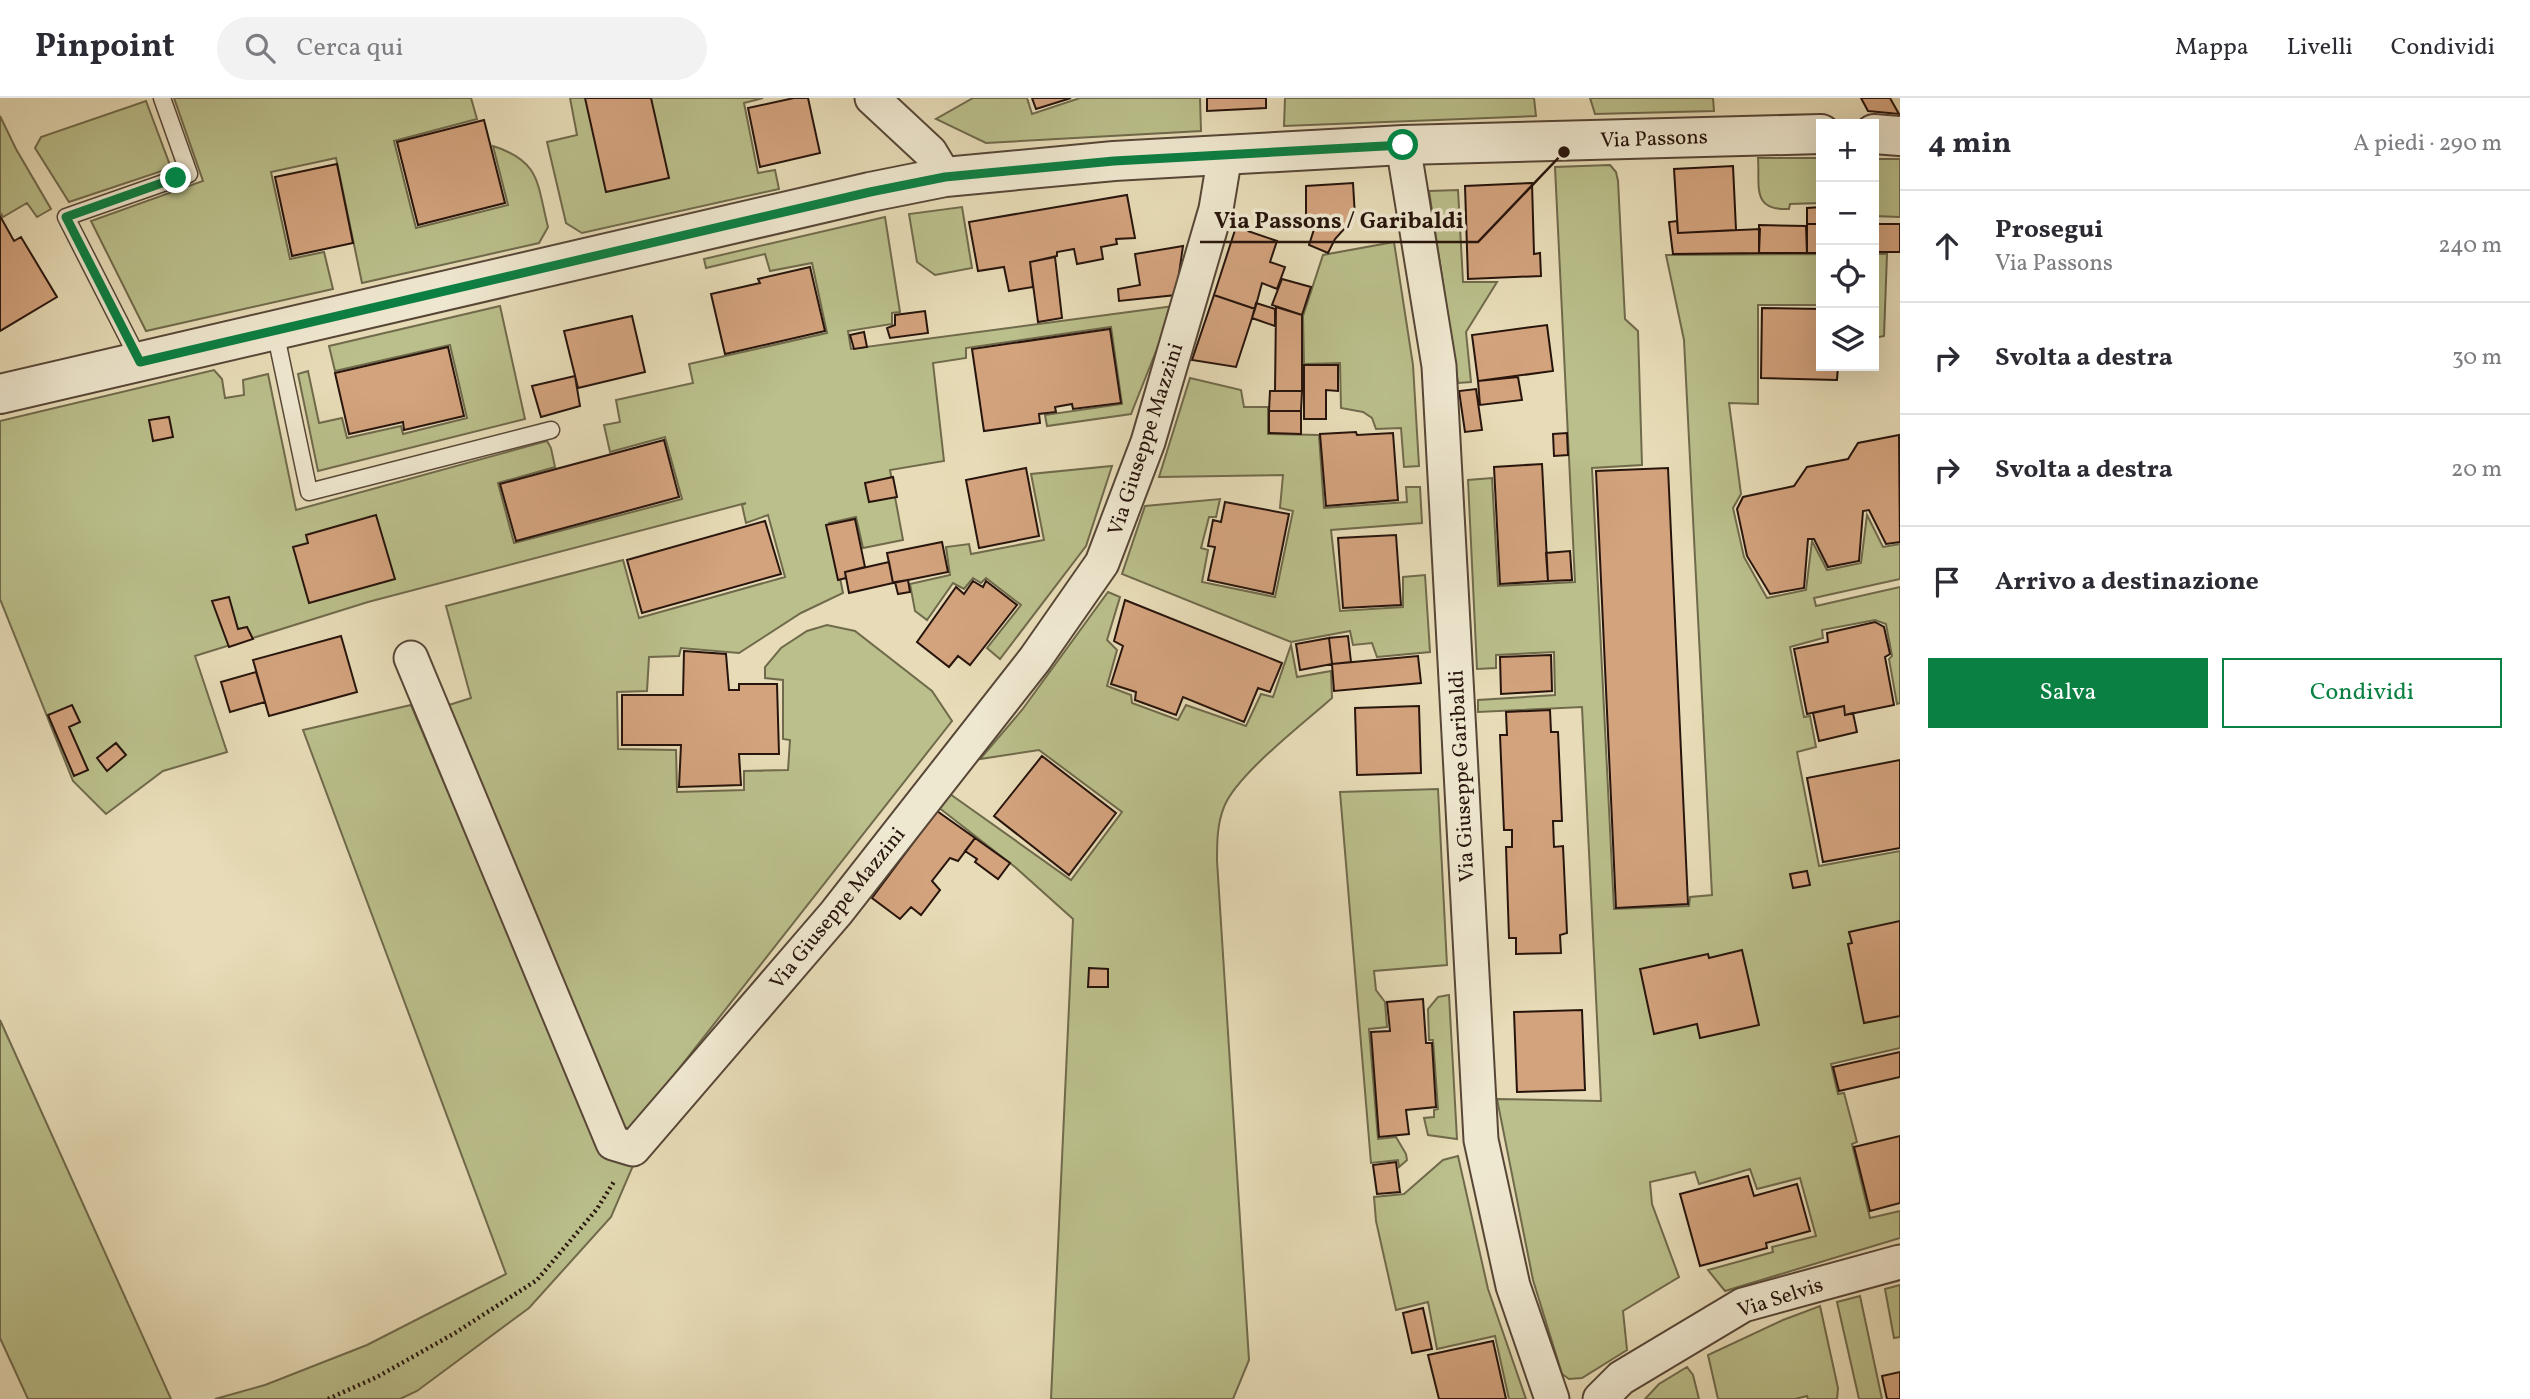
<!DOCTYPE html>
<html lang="it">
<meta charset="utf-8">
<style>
body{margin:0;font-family:Vollkorn,serif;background:#f2f2f3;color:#2b2b33}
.controls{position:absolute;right:21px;top:21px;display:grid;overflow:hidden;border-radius:0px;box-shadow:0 7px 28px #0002}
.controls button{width:63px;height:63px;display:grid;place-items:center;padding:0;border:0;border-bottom:2px solid #e1e1e2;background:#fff;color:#2b2b33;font:35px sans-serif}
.stop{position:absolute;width:21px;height:21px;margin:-16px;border:5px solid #0b8043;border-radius:50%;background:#fff}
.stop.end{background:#0b8043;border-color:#fff;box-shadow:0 2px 7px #0008}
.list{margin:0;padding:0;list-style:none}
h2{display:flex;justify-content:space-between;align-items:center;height:91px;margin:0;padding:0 28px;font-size:30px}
h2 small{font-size:23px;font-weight:400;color:#7c7c81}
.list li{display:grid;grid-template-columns:46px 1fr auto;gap:21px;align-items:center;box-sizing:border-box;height:112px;padding:0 28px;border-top:2px solid #e1e1e2}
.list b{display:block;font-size:26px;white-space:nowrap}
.list p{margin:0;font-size:23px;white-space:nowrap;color:#7c7c81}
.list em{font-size:23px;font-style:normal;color:#7c7c81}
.actions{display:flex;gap:14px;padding:21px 28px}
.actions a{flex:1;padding:16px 0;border:2px solid #0b8043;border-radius:0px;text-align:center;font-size:24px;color:#0b8043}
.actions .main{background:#0b8043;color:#fff}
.icon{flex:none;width:38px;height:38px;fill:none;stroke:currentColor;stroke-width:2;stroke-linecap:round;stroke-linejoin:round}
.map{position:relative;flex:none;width:1900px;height:1301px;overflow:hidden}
header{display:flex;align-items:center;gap:42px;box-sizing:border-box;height:98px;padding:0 35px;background:#fff;border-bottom:2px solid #e1e1e2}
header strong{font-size:33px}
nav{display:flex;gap:38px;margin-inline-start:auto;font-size:24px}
.search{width:490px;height:63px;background:#f2f2f3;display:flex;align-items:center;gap:18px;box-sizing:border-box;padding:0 24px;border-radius:38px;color:#7c7c81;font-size:26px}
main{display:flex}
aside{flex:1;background:#fff}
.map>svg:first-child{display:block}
.green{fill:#babf8b;stroke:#706a4c;stroke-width:2}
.building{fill:#d3a37e;stroke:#27140c;stroke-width:2}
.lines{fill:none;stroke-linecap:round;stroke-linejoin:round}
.service-casing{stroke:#574637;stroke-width:19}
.minor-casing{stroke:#574637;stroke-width:37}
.tertiary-casing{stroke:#574637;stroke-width:42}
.path{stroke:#27140c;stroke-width:4.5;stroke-dasharray:2 3.5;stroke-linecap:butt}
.service{stroke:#efe8d0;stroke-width:16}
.minor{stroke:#efe8d0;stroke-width:33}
.tertiary{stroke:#efe8d0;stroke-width:38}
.route{stroke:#0b8043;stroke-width:9}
.labels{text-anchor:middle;stroke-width:7;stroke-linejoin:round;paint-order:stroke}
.street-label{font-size:21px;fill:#27140c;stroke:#efe8d0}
.leader{fill:none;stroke:#27140c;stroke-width:2.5}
.callout-dot{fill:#27140c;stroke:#efe8d0;stroke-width:2.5}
.callout-label{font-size:23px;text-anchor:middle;font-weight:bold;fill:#27140c;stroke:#efe8d0;stroke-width:7;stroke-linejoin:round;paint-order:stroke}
</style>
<header>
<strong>Pinpoint</strong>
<div class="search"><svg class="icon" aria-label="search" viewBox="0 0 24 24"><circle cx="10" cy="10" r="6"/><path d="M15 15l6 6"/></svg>Cerca qui</div>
<nav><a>Mappa</a><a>Livelli</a><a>Condividi</a></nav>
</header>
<main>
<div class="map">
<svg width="1900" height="1301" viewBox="0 0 1900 1301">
<rect width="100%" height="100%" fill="#e7dcb7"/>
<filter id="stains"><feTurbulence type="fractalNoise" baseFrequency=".00286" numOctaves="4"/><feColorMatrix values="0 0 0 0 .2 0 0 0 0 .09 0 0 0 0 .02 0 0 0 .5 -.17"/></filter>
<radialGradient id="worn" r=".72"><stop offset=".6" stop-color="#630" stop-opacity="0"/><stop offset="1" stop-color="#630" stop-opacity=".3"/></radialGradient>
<path class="green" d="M174 0H471L477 21 394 43 416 130 508 107 493 48C541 63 537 86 548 129L539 145 362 185 336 60 271 74 290 161 324 154 333 191 146 233 91 123 203 83Z
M570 0H763L744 5 758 75 775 72 779 91 582 135 566 125 547 44 577 37Z
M973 0H1027L1032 16 1080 0H1200L1201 33 986 45 936 21Z
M1285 0H1534L1536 18 1284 28Z
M1590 0H1713L1714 13 1595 16Z
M146 3 171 70 69 104 35 50 41 39Z
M0 18 16 51 51 111 37 119 27 105 3 119 0 114Z
M1758 60H1821V105L1790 106 1789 111C1751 113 1760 88 1758 60Z
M1874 61H1900V119L1874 118Z
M1610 67 1616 74 1618 83 1625 221 1638 233 1642 367 1592 370 1614 811 1689 808 1690 799 1712 797 1684 242 1666 157 1821 156V207H1758V306L1729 305 1741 396 1733 410 1744 459 1767 500 1806 492 1812 443 1827 472 1861 465 1867 417 1883 449 1900 446V481L1814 500 1816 508 1900 489V605L1897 606 1889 561 1892 558 1886 526 1875 522 1822 532 1823 540 1790 549 1804 619 1810 618 1816 649 1797 654 1819 768 1900 753V950L1831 966 1838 996 1844 995 1857 1044 1852 1046 1870 1120 1900 1113V1140L1725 1193 1708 1172 1773 1154 1772 1149 1816 1138 1800 1080 1757 1091 1750 1071 1699 1086 1695 1074 1650 1084 1652 1106 1679 1179 1623 1213 1627 1252 1582 1280 1569 1281 1562 1276 1533 1182 1497 1001 1601 1003 1582 609 1478 614V602L1555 597 1554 554 1496 557V570L1477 571 1468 382 1492 380 1498 488 1575 484 1555 69Z
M1458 92 1463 184H1497L1466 234 1471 284 1458 285 1429 93Z
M962 109 972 170 935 177 917 164 909 116Z
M885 119 900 214 892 215V226L848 233 851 251 1174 208 1131 316 1047 328 1045 317 1122 306 1111 229 966 250V260L933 265 944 363 890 372 903 442 863 450 856 419 829 425 843 495 801 515 739 555 681 550 679 558 649 559 647 593 617 594 618 651 676 652 677 694 744 692V673L788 672 790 642 783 641V582L765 580V569L781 550 807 533 827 527 855 533 932 593 952 623 630 1033 615 1020 449 607 471 600 446 508 623 462 639 520 785 479 768 417 746 425 742 407 746 405 368 504 195 558 227 654 163 673 106 716 73 683 0 501V323L214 272 222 281 225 300 244 297 243 282 268 276 296 412 547 343 551 350 555 369 498 385 514 445 682 401 665 339 610 354 604 327 620 324 616 302 693 285 689 266 827 235 812 165 770 173 765 156 706 170 704 161Z
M1394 144 1413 267 1419 368 1404 369 1401 330 1376 331 1372 320 1363 314 1341 310 1340 265 1304 266 1303 218 1323 157Z
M1874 156H1887L1884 238 1874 240Z
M500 208 525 321 318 373 298 276 308 273 319 325 342 320 347 340 401 328 403 336 467 320 450 247 335 273 329 248Z
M1190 280 1241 292 1244 309H1268V336L1319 337 1324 410 1407 404 1406 389H1420L1422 425 1331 432 1340 513 1403 509V479L1425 477 1430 554 1377 559 1372 545 1353 547 1350 533 1291 544 1122 476 1145 408 1220 401 1216 419H1209L1201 450 1208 452 1202 484 1275 499 1293 413 1280 410 1283 377 1159 379Z
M1112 368 1086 448 1000 561 987 550 1021 507 986 480 981 485 973 480 964 491 953 485 927 522 915 513 910 486 950 477 946 449 969 446 971 456 1044 442 1031 376Z
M1108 494 1120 499 1107 542 1117 552 1107 588 1131 597 1132 605 1178 622 1186 607 1246 628 1261 596 1273 599 1291 547 1297 579 1331 573 1332 600C1304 625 1236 677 1224 709 1217 726 1217 745 1217 763L1249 1262 1233 1301H1051L1073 821 1015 769 938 709 950 696 1071 782 1122 714 1039 652 980 661 1022 612Z
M411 607 598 1047 638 1056 611 1119 529 1210 417 1293 400 1301H215L265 1287 367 1247 506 1176 303 632Z
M1438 691 1447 867 1374 873 1376 892 1385 904 1387 929 1369 931 1378 1041 1396 1039 1406 1056 1407 1062 1399 1069 1398 1062 1371 1065 1340 694Z
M1449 897 1457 1041 1428 1037 1424 1020 1434 1019V1012L1438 1011 1433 942H1429L1428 911 1438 899Z
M0 922 171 1301H28L0 1240Z
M1458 1058 1488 1191 1526 1301H1509L1495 1238 1437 1251 1428 1204 1396 1212 1376 1123 1374 1099 1404 1096 1443 1062Z
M1900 1187V1239L1894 1240 1885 1191Z
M1860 1198 1882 1301H1859L1837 1204Z
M1820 1208 1838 1290 1837 1301H1808L1807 1298 1795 1301H1718L1708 1257 1783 1222Z
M1687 1269 1693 1277 1699 1301H1645L1659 1286Z"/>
<path class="building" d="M585 0H651L669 80 606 94Z
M794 0H808L820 55 760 69 748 10Z
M1032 0H1071L1036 11Z
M1207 0H1266V10L1207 13Z
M1861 0H1890L1899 16 1868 13Z
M484 22 505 105 418 127 397 44Z
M337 66 353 145 292 158 275 79Z
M1733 68 1736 132 1678 135 1674 71Z
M1353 85 1355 119 1335 141 1328 155 1309 147 1316 125 1306 127V88Z
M1532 85 1534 156 1540 155 1541 178 1468 181 1465 88Z
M1127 97 1135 140 1116 141 1117 146 1101 149 1103 161 1077 166 1074 151 1057 154V158L1030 164 1033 189 1009 193 1004 169 978 173 969 124Z
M1821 109V126H1807V110Z
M0 118 14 143 21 139 57 199 0 233Z
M1677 123 1678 135 1760 131 1759 155 1673 156 1669 124Z
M1807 126H1821V155H1807Z
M1874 126H1900V154H1874Z
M1759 127 1806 128 1807 155H1759Z
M1236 129 1277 143 1270 164 1285 169 1277 191 1262 185 1255 211 1214 197Z
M1183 148 1176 197 1119 203 1118 191 1140 187 1135 156Z
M1055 159 1062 220 1038 224 1030 164Z
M810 169 825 233 725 256 711 196 760 185 758 181Z
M1282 181 1311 189 1302 217 1272 207Z
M1214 197 1255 211 1236 269 1192 262Z
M1256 205 1275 211V228L1252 220Z
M1276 209 1302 217V293H1275Z
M1762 210 1821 211V268H1838L1837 282 1761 280Z
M925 213 928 235 890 240 887 230 895 227V217Z
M632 218 645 274 578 290 564 233Z
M1547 227 1553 273 1478 283 1472 237Z
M1110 231 1121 305 1073 311 1072 306 1055 309 1056 314 1039 316 1040 325 984 333 972 251Z
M864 234 867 249 854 251 850 237Z
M448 249 464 318 404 332 403 324 349 336 335 275Z
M1304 267H1338V293L1326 292V321H1304Z
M575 278 580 308 541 319 532 288Z
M1518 279 1522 302 1480 307 1478 283Z
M1476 291 1482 332 1465 334 1459 293Z
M1270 293H1302L1301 313H1269Z
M1269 313H1301V336L1269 335Z
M169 319 173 339 153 343 149 322Z
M1356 334 1357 337 1393 335 1398 402 1326 408 1320 336Z
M1567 335 1568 357 1554 358 1553 336Z
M1899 337 1900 444 1886 446 1869 412 1863 413 1859 463 1828 469 1814 441H1808L1804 490 1770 496 1747 458 1737 411 1743 399 1794 388 1807 369 1848 361 1858 345Z
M664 342 679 399 516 443 500 386Z
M1542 366 1548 483 1500 486 1494 369Z
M1026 370 1039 438 979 450 966 382Z
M1668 370 1688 806 1616 810 1596 373Z
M893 379 897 399 869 404 865 385Z
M1225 404 1289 416 1273 496 1208 482 1215 449 1208 448 1213 422 1221 424Z
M376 417 395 481 309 505 293 449 308 445 306 437Z
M855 421 865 469 845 474 846 480 838 482 826 427Z
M765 423 781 476 642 515 627 462Z
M1396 437 1401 507 1343 510 1338 440Z
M942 444 948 474 893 485 887 455Z
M1570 453 1572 482 1548 483 1546 455Z
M889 464 893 485 849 495 845 474Z
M908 482 910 494 898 496 895 484Z
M973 483 983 489 986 483 1017 507 970 567 958 558 949 569 917 544 956 489 964 496Z
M229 499 238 531 247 529 253 541 229 549 212 503Z
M1125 502 1282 565 1270 594 1258 590 1244 624 1183 599 1176 617 1135 602 1136 594 1111 586 1123 548 1114 543Z
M1875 524 1884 529 1890 556 1885 559 1894 607 1845 617 1844 608 1807 616 1794 551 1828 544 1827 535Z
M341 538 357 594 269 618 253 562Z
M1348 538 1351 564 1332 566 1329 540Z
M1329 540 1332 566 1300 572 1296 546Z
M684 553 726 556 729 592H739V586H777L779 656H739L741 687 679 689 681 647H622V597H683Z
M1551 557 1552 593 1501 596 1500 559Z
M1418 558 1421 585 1334 593 1332 566Z
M256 574 265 604 230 614 221 584Z
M72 607 80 624 69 629 88 672 74 678 48 617Z
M1419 608 1421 675 1357 677 1355 610Z
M1844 608 1845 617 1853 615 1857 634 1819 643 1813 615Z
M1550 612 1551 634H1558L1562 723H1553L1554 749 1563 748 1567 835 1560 837 1561 855 1516 856V840H1509L1506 749H1512V732H1504L1500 637H1507L1506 614Z
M116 645 126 657 107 673 97 660Z
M1042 658 1116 715 1069 777 994 718Z
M1900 662V750L1823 764 1807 680Z
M937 713 975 740 958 763 950 760 932 783 940 792 921 817 911 809 900 821 872 800Z
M975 740 1010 765 998 781 975 764 977 761 965 753Z
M1807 773 1810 787 1793 790 1790 776Z
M1900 823V918L1864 925 1848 846 1852 845 1849 834Z
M1742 852 1759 927 1700 940 1697 926 1654 936 1640 871 1708 856 1709 860Z
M1089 870 1108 871V889H1088Z
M1423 901 1426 945H1432L1436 1009 1406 1012 1409 1036 1379 1039 1371 934 1390 933 1387 904Z
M1582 912 1585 992 1517 994 1514 914Z
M1900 954V979L1839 993 1833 969Z
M1900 1038V1105L1870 1113 1854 1049Z
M1396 1064 1400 1094 1377 1096 1373 1067Z
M1748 1078 1754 1098 1797 1086 1810 1133 1766 1145 1767 1150 1700 1168 1680 1096Z
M1423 1210 1432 1251 1412 1255 1403 1215Z
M1493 1243 1506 1301H1439L1428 1257Z
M1900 1274V1301H1887L1882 1278Z"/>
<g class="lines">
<defs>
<path id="service" d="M275 233 309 394 551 332
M140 264 66 119 189 76 162 0"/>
<path id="minor" d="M872 0 930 54 945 79
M1403 47 1439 268 1481 1042 1513 1188 1552 1301
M411 560 613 1045 633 1051 836 815 1035 561 1102 465 1148 344 1216 111 1225 57
M1600 1301 1621 1280 1743 1207 1900 1164"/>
<path id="tertiary" d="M1874 36 1900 38
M0 296 870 94 945 79 1114 63 1403 47 1821 36"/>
</defs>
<use href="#service" class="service-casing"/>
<use href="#minor" class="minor-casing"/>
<use href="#tertiary" class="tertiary-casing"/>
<path class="path" d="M328 1301 377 1279 455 1235 537 1182 597 1111 615 1082"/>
<use href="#service" class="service"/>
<use href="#minor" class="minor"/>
<use href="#tertiary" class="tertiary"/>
</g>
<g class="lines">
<path class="route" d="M176 80 66 119 140 264 870 94 945 79 1114 63 1403 47"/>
</g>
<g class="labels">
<g class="street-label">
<text transform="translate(1654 40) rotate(-2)" y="7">Via Passons</text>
<text transform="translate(1145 341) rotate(-72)" y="7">Via Giuseppe Mazzini</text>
<text transform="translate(1461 678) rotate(-93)" y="7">Via Giuseppe Garibaldi</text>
<text transform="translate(837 810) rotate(-51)" y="7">Via Giuseppe Mazzini</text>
<text transform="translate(1780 1199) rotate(-18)" y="7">Via Selvis</text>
</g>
</g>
<path class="leader" d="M1564 54L1478 144H1200"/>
<circle class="callout-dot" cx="1564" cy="54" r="7"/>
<g class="callout-label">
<text x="1339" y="130">Via Passons / Garibaldi</text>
</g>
<rect width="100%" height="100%" filter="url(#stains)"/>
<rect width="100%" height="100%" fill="url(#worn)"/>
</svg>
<div class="controls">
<button>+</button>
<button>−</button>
<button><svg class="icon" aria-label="locate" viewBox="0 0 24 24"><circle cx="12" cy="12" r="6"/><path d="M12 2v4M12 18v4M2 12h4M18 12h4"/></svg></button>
<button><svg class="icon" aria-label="layers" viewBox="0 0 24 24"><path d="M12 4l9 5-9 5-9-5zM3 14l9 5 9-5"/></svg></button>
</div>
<div class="stop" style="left:1403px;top:47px"></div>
<div class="stop end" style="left:176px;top:80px"></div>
</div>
<aside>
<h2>4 min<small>A piedi · 290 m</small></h2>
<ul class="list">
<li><svg class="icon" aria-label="ahead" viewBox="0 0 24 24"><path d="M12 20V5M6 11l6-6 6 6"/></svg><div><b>Prosegui</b><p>Via Passons</p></div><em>240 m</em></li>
<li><svg class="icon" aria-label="right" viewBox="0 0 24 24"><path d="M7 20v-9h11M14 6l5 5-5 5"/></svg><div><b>Svolta a destra</b></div><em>30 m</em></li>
<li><svg class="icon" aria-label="right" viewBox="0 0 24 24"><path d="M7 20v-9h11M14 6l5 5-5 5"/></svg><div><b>Svolta a destra</b></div><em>20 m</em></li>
<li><svg class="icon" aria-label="arrive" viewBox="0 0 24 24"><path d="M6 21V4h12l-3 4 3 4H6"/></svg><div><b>Arrivo a destinazione</b></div></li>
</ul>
<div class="actions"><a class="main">Salva</a><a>Condividi</a></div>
</aside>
</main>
